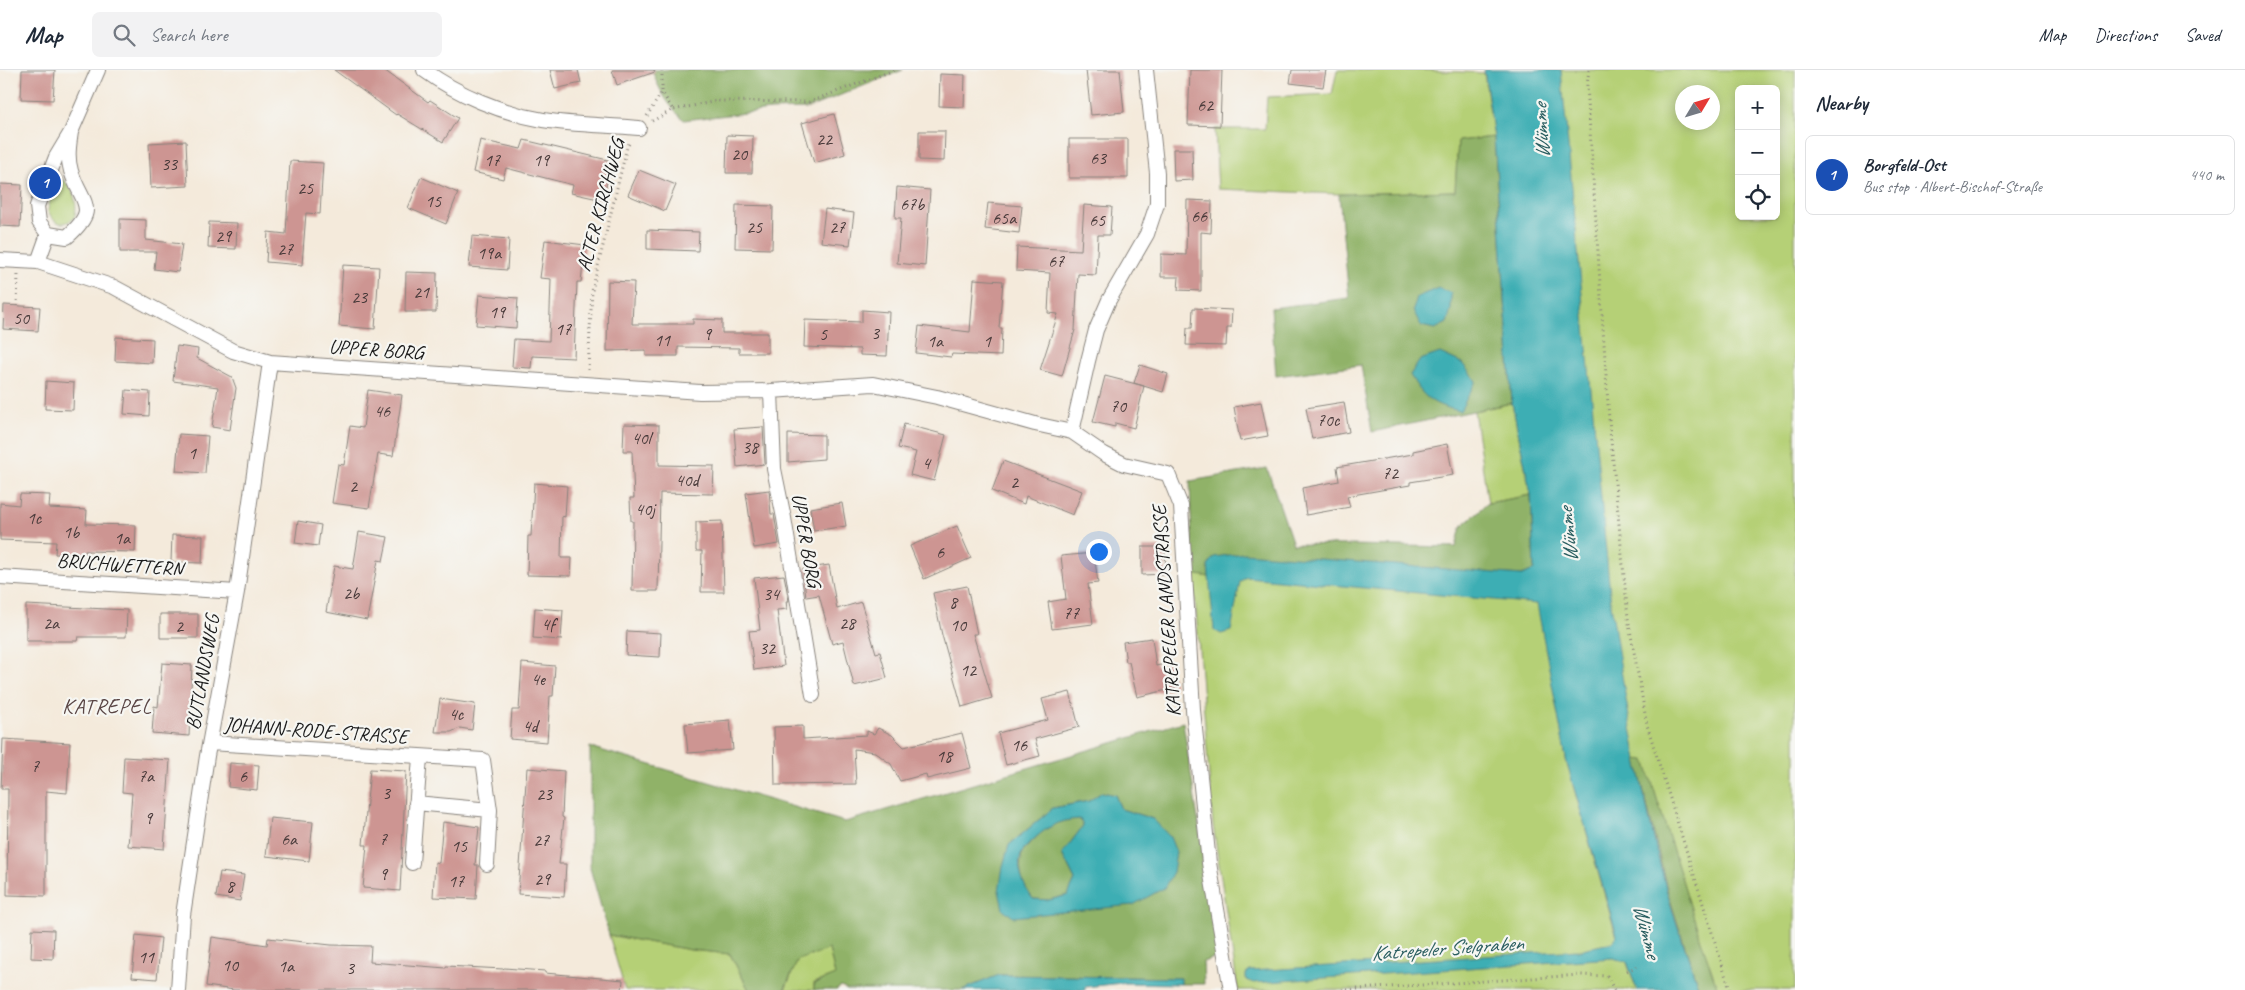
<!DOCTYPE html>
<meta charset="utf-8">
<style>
body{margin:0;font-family:Caveat,sans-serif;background:#f2f2f3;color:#1f2937}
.controls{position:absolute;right:15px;top:15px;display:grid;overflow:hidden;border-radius:8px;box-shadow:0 2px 12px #0003}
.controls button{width:45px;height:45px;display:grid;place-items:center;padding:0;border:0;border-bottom:1px solid #e0e1e3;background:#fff;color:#1f2937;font:25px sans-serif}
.compass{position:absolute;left:1675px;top:15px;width:45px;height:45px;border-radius:50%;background:#fff;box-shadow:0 2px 12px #0003;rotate:52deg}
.you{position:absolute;left:1098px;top:481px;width:18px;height:18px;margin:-12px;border:4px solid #fff;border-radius:50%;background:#1a73e8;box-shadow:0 0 0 8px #1a73e833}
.badge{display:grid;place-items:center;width:32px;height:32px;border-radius:50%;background:#1f6fb2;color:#fff;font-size:16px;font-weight:700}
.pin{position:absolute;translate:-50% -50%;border:2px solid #fff;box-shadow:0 1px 5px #0006}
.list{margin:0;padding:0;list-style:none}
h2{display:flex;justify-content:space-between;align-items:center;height:65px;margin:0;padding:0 20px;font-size:21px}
h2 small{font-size:16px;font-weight:400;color:#747a83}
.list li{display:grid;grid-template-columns:32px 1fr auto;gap:15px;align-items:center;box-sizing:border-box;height:80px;margin:0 10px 10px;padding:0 10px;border:1px solid #e0e1e3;border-radius:8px}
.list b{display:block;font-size:19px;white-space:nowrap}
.list p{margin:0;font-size:16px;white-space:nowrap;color:#747a83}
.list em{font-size:16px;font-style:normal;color:#747a83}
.icon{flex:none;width:28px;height:28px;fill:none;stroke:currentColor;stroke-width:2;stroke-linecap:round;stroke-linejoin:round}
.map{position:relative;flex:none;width:1795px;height:920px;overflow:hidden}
header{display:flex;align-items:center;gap:30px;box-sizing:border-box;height:70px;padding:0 25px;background:#fff;border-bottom:1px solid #e0e1e3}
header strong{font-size:24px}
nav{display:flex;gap:28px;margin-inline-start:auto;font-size:18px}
.search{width:350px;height:45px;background:#f2f2f3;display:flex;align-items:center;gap:12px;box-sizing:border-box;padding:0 18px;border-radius:8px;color:#747a83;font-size:19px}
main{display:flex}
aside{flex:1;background:#fff}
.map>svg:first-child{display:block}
.green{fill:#b5d076;stroke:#687649;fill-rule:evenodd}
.forest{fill:#90b267;stroke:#566742;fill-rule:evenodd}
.water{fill:#3caeb4;stroke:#2c6568;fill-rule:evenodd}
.building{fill:#cd9592}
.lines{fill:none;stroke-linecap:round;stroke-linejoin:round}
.minor-casing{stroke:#88837c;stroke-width:16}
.path{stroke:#88837c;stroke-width:3;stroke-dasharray:1 4;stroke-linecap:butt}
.minor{stroke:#fff;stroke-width:14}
.labels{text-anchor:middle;stroke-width:4.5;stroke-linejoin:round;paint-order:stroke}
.number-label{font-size:18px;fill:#483a3a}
.street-label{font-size:20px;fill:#1c1c1c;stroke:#f6f6f2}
.water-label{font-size:21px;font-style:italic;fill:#2a5e60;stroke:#f6f6f2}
.neighbourhood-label{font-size:21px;letter-spacing:1px;fill:#5a4645;stroke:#f6f6f2}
</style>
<header>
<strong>Map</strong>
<div class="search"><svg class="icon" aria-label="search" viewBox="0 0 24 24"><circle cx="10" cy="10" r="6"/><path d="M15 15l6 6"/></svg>Search here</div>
<nav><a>Map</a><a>Directions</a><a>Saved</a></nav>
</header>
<main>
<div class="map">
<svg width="1795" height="920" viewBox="0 0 1795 920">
<rect width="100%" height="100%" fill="#f6f6f2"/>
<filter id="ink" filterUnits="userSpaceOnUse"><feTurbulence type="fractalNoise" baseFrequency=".02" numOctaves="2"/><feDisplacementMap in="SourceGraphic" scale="10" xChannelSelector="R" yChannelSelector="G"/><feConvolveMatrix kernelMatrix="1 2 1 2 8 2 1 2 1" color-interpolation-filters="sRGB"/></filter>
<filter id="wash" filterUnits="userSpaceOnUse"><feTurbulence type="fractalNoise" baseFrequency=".0096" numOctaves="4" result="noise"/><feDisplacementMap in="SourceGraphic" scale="20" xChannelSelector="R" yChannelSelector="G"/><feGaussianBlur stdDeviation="1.12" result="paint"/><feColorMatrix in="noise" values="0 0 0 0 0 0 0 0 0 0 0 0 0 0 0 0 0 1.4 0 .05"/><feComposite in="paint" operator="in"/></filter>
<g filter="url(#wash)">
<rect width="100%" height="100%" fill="#f4eadb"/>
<path class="green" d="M1337 0H1417L1484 3 1494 67 1458 71 1455 121 1339 124 1218 119 1215 59H1265L1267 27 1332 24Z
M1561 0H1795V920H1699L1636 689 1623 621 1538 534 1567 694 1614 858 1637 920H1238L1213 755 1193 504 1206 506V503L1528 532 1562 25ZM1739 19H1776V146H1739ZM1682 22H1712V52H1682Z
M61 109C73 114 79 136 74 148 63 157 53 154 48 140L53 116Z
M1512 333 1531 425 1488 433 1474 341Z
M609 865 691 880 730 884 749 920H625Z
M829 879 835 905 814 913V920H785L798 889Z"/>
<path class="forest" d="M652 0H903L806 39 771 40 684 50C668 36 659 20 652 0Z
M1494 67 1512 333 1372 362 1361 295 1276 306 1271 238 1349 228 1339 124 1455 121 1458 71Z
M1267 398 1293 474 1456 477 1461 457 1488 433 1531 425 1534 500 1522 505 1426 499 1208 496 1209 507 1193 504 1190 411Z
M1183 652 1219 886 1203 892 1204 914H1181L1180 908 1000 905 962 920H847L841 917 836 920H814V914L835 905 829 879 798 890 784 920H749L730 884 691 880 609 865 590 798V677L845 752ZM1102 722 1115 725 1121 739 1153 749 1133 835 1003 839 1009 775 1053 738 1089 731Z
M1636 689 1645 690 1698 861 1718 920H1699L1668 823Z
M1066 749H1080L1083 756 1062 784 1075 810 1068 825 1049 830 1033 829 1023 815 1020 797 1022 782 1045 758Z"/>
<path class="water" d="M1484 0H1561L1611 534C1625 631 1642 727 1667 822 1676 855 1689 887 1699 920H1637L1627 892 1613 888 1253 913 1246 910V904L1250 901 1578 880 1611 873 1617 866 1567 694 1537 534 1246 507 1240 512 1231 561 1221 564 1214 560 1208 496 1214 487 1244 483 1522 505 1534 500 1531 425 1512 333 1494 67Z
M1438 218 1451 223V239L1447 253 1435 259 1421 256 1413 240 1417 227Z
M1440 283 1462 293 1476 311 1460 341C1433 335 1424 329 1410 305L1420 290Z
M1102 722 1115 725 1121 739 1153 749 1170 767 1176 782 1173 802 1164 818 1133 835 1013 847 1003 839 999 821 1003 796 1009 775 1053 738 1089 731ZM1080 749 1083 756 1062 784 1075 810 1068 825 1049 830 1033 829C1024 817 1015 797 1022 782 1023 779 1028 776 1030 773 1045 758 1058 750 1080 749Z
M999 905 1181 908V914L1122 913 1085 917V920H962Z"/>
<g id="blocks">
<path class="building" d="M22 0H55L53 30 21 29Z
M334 0H384L428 32 430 30 458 48 443 72 397 44 396 45Z
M550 0H578L581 13 555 19Z
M612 0H654L655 2 617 15Z
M1086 0H1120L1124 42 1091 45Z
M1190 0H1222L1220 56 1188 55Z
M1292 0H1326L1323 17 1290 13Z
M940 4 965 5 964 37 939 36Z
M834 44 845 84 814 93 802 53Z
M919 61H945L944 91 919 90Z
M727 65 753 66 752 103H726Z
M1069 69H1128V108H1069Z
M480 70 521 79 524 70 612 91 603 130 571 123 573 115 506 98 503 109 473 102Z
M186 71 188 116 151 118 149 73Z
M1173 79H1192L1193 110 1174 111Z
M290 91 323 93 320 144 306 143 302 195 266 192 268 162 286 164Z
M639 100 676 115 665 141 628 125Z
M421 107 458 123 446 154 408 138Z
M0 114 22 115 20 157 0 156Z
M897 117 930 120 925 196 897 193 901 148H895Z
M1187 130 1212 131 1211 163 1201 162V221L1178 220 1179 207H1161V184L1186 185Z
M988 133 1022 136 1019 163 985 159Z
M736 135 773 136 772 179 735 178Z
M1084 135 1112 137 1110 165H1098L1096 205 1078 204 1075 260 1062 306 1040 300 1058 244 1048 243 1050 203 1016 201 1017 177 1081 180Z
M825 139 854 143 850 175 821 172Z
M120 149 146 150V170L182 174 178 202 154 199 156 182H120Z
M209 152 237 153 236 179 208 178Z
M647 160 699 162 698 181 647 179Z
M472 166 509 169 507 200 469 197Z
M545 170 585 175 581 212H577L574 288 532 286 531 298 512 297 514 269 549 271 551 209 540 208Z
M343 195 379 197 375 259 339 256Z
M406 202 437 203 436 242H405Z
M974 209 1003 211 999 258H1002L1001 286 952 284 951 287 916 283 919 256 970 262Z
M608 211 634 212 632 254H693V249L722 250V263H768V283H739V278L678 277V286H646V280L607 281Z
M479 225 518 228 516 258 476 255Z
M4 235 40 237 38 261 3 259Z
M1193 238 1232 240 1231 258H1227L1226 276 1186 275 1187 258H1192Z
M862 240 889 242 887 286 860 285V279L804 277 805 250 862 252Z
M116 267 153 269 152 293 115 291Z
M177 276 198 279 197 288 232 307 236 318 230 360 212 357 218 317 173 311Z
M1140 295 1168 304 1163 322 1134 313Z
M1105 306 1144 316 1134 358 1115 353V357L1093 352Z
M46 311 74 313 73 340 45 339Z
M126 320 150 322 149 346 124 344Z
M368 320 402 325 393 386 378 384 369 438 332 433 338 394 344 395 350 356 363 358Z
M1261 332 1268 366 1240 371 1234 337Z
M1344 332 1349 362 1312 369 1306 338Z
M624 354 659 355V395L714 396 713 424 660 423 658 521H632L633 451H631L630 428H634L632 381H623Z
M904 354 946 365 934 411 910 405 916 382 898 378Z
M763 357 765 394 737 397 734 359Z
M179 364 208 366 205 403 176 401Z
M788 364 824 365V389L788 392Z
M1447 374 1453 405 1410 412V415L1347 426 1350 437 1306 445 1302 418 1339 411 1337 397 1413 384V381Z
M1003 391 1082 421 1073 445 1026 426 1024 434 992 421Z
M534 413 567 416 565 447 562 446 561 488H572L571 506 527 505 528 466H531Z
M769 420 771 444H774L779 474 754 478 746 423Z
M20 424 50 425 49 438 87 440 86 454 136 455 135 482 85 481V485L55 484 56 472 0 470V433L19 435Z
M842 433 846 456 814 461 810 438Z
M298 451 321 455 318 476 295 473Z
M722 451 724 522H701L702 481H696V452Z
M957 456 971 488 924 509 910 476Z
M359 462 388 467 383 491 378 490 367 550 326 542 334 496 353 499Z
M172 465 203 466 202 493 171 492Z
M1142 477H1165L1166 504 1142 505Z
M1094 483 1098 513 1088 514 1093 554 1052 559 1048 532 1066 529 1061 486Z
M829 495 837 539 861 532 876 583 880 582 887 608 854 616 843 571 832 574 819 525 806 527 803 499Z
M784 505 789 531H786L787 539 777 540 784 596 754 600 749 561 760 560 754 508Z
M967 516 977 564H973L992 628 962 637 942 565 933 523Z
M26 535 127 540 126 567H78L77 571H26Z
M535 538 563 540 561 570 533 568Z
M160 544H198V568H160Z
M627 561 661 563 660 587 626 585Z
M1152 568 1156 596 1169 593 1175 618 1137 627 1129 592H1126L1123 572Z
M162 593 192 595 189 666 152 663 154 636 158 637Z
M522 593 555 596 553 626H550L547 672 510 669 512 640H519Z
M1070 622 1079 657 1035 669 1040 686 1006 695 998 663 1048 650 1042 629Z
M440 629 475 634 472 660 460 658 451 662H435Z
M730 650 733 680 688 683 685 654Z
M803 656V669L867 665V661L874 664 878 658 892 665 904 677 962 663 971 698 927 709 926 704 900 711 891 694 884 689 875 682 854 679 856 714 775 715 774 657Z
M3 669 70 673 67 723 46 721V826L7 825 8 719H1Z
M124 687 170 690 164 779 128 776 132 723 122 722Z
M230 693 259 695 257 720 228 717Z
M527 698 564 701 562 747 564 748 559 794H566L564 827 518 824Z
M370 699 406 701 400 821 363 818 367 775H363Z
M270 748 313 752 309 791 266 786Z
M443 752 479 757 475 795H478L476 829 433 827 435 792 439 793Z
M220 802 244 805 240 831 216 827Z
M32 859 54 860 53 889 31 888Z
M136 865 161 868 157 909 132 907Z
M212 867 267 875 268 868 331 875 371 876 370 892 446 898V896L503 899 504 898 545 901V903L623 910 622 920H234L206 916Z"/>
</g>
</g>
<g filter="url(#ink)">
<use href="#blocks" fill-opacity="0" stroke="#88837c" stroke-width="1"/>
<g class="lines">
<defs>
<path id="minor" d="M424 0C458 25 502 43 543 50 574 55 607 55 639 58
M71 62C69 75 67 88 71 101 81 134 101 137 67 167L48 164 39 152 37 136 56 87 71 62 98 0
M0 190 38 192 114 217 233 281 270 292 700 322 771 321 873 314 937 327 1035 354 1072 362 1104 384 1124 394 1168 404 1181 436 1193 640 1209 793 1231 920
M38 192 48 164
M771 321 774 399 784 448 813 625
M1072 362 1088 291 1096 260 1109 230 1147 164 1157 134V103L1146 0
M0 507 237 522
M210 673 483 690 490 740 487 794
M416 733 490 740
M412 793 420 687
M178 920 183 845 207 686 237 522 270 292"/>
</defs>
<use href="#minor" class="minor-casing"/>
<path class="path" d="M662 0V22L673 40
M1589 0 1587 15 1609 350 1628 548 1647 655 1730 920
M647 46 662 22
M652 51 673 40 717 31 809 32 894 0
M17 236 18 204
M588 300 592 221 627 77 630 72
M1627 901 1638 896
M1342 920 1581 905 1607 906 1614 920"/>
<use href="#minor" class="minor"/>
</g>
</g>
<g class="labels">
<g class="number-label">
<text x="1205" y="41">62</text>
<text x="824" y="75">22</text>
<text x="739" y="90">20</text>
<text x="1098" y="94">63</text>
<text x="492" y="96">17</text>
<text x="541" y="96">19</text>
<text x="169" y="100">33</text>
<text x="305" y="124">25</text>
<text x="433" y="137">15</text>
<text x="912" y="140">67b</text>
<text x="1199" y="152">66</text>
<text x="1004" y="154">65a</text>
<text x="1097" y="156">65</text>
<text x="754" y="163">25</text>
<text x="837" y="163">27</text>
<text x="223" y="172">29</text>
<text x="285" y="185">27</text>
<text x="489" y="189">19a</text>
<text x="1056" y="197">67</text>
<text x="421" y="228">21</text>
<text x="359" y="233">23</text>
<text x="497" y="248">19</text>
<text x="21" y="254">50</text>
<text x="563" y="265">17</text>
<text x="875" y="269">3</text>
<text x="707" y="270">9</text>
<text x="823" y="270">5</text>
<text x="662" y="276">11</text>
<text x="935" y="277">1a</text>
<text x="987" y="277">1</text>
<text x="1118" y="342">70</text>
<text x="382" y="347">46</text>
<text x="1328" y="356">70c</text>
<text x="641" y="374">40l</text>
<text x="750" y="383">38</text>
<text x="192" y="389">1</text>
<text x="926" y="399">4</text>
<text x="1390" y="409">72</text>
<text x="687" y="416">40d</text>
<text x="1014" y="418">2</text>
<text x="353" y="422">2</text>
<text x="645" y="445">40j</text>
<text x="34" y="454">1c</text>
<text x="71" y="468">1b</text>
<text x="122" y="474">1a</text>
<text x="940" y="488">6</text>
<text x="351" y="529">2b</text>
<text x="771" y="530">34</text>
<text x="953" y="538">8</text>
<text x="1071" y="549">77</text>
<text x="51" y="559">2a</text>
<text x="847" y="559">28</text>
<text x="548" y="560">4f</text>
<text x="958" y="561">10</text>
<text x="179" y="562">2</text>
<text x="767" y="584">32</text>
<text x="968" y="606">12</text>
<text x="538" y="615">4e</text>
<text x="456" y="650">4c</text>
<text x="530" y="662">4d</text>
<text x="1019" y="681">16</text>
<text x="944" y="692">18</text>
<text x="35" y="702">7</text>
<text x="146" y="712">7a</text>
<text x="243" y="712">6</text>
<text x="386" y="729">3</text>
<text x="544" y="730">23</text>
<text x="148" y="754">9</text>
<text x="289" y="775">6a</text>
<text x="383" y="775">7</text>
<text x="541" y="776">27</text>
<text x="459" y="782">15</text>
<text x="383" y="810">9</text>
<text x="542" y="815">29</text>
<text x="456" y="817">17</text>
<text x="230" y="822">8</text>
<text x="146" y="893">11</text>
<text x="230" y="901">10</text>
<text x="286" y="902">1a</text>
<text x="350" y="904">3</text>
</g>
<g class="street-label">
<text transform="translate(600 135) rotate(-75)" y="7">ALTER KIRCHWEG</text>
<text transform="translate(376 279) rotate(4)" y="7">UPPER BORG</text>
<text transform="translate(807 470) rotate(80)" y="7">UPPER BORG</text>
<text transform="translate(120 494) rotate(4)" y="7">BRUCHWETTERN</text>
<text transform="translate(1166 541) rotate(-94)" y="7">KATREPELER LANDSTRASSE</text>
<text transform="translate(202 602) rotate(-80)" y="7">BUTLANDSWEG</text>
<text transform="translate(316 660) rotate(4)" y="7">JOHANN-RODE-STRASSE</text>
</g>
<g class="water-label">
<text transform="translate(1541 61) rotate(-93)" y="7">Wümme</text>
<text transform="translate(1568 465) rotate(-96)" y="7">Wümme</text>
<text transform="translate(1647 861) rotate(75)" y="7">Wümme</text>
<text transform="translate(1447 878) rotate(-4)" y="7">Katrepeler Sielgraben</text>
</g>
<g class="neighbourhood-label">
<text x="107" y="643">KATREPEL</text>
</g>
</g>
</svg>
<div class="controls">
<button>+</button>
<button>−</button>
<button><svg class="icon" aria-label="locate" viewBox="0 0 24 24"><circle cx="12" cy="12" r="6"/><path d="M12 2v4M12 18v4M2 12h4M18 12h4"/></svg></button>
</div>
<svg class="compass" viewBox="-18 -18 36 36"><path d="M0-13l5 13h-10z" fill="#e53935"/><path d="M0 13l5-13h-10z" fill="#747a83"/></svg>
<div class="you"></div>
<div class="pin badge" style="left:45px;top:113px;background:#1a4fb4">1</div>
</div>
<aside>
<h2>Nearby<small></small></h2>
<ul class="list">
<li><span class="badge" style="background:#1a4fb4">1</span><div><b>Borgfeld-Ost</b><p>Bus stop · Albert-Bischof-Straße</p></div><em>440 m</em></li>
</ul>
</aside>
</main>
